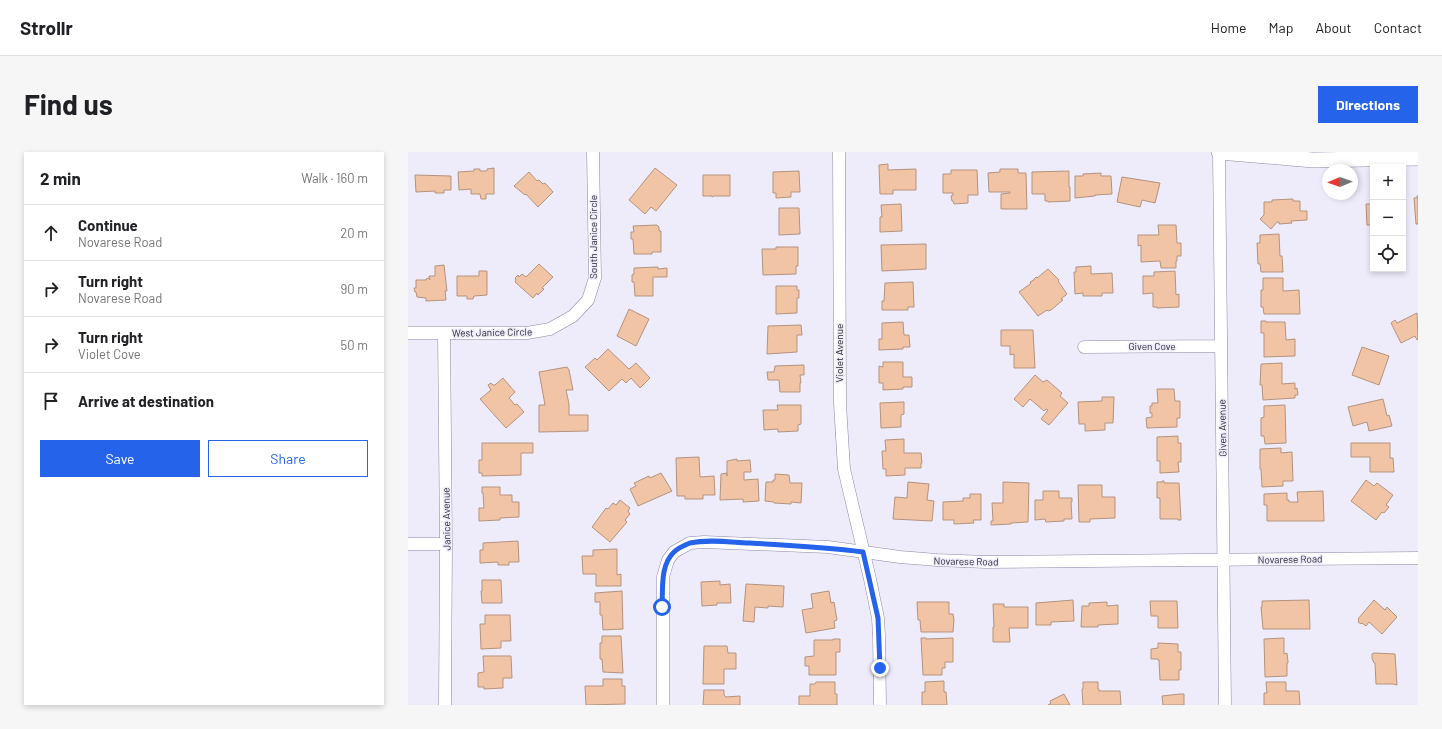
<!DOCTYPE html>
<meta charset="utf-8">
<style>
body{margin:0;font-family:Barlow,sans-serif;background:#f6f6f6;color:#202124}
.controls{position:absolute;right:12px;top:12px;display:grid;overflow:hidden;border-radius:0px;box-shadow:0 2px 6px #0003}
.controls button{width:36px;height:36px;display:grid;place-items:center;padding:0;border:0;border-bottom:1px solid #e0e0e0;background:#fff;color:#202124;font:20px sans-serif}
.compass{position:absolute;left:914px;top:12px;width:36px;height:36px;border-radius:50%;background:#fff;box-shadow:0 2px 6px #0003;rotate:268deg}
.stop{position:absolute;width:12px;height:12px;margin:-9px;border:3px solid #2563eb;border-radius:50%;background:#fff}
.stop.end{background:#2563eb;border-color:#fff;box-shadow:0 1px 4px #0008}
.list{margin:0;padding:0;list-style:none}
h2{display:flex;justify-content:space-between;align-items:center;height:52px;margin:0;padding:0 16px;font-size:17px}
h2 small{font-size:13px;font-weight:400;color:#757577}
.list li{display:grid;grid-template-columns:26px 1fr auto;gap:12px;align-items:center;box-sizing:border-box;height:56px;padding:0 16px;border-top:1px solid #e0e0e0}
.list b{display:block;font-size:15px;white-space:nowrap}
.list p{margin:0;font-size:13px;white-space:nowrap;color:#757577}
.list em{font-size:13px;font-style:normal;color:#757577}
.actions{display:flex;gap:8px;padding:12px 16px}
.actions a{flex:1;padding:9px 0;border:1px solid #2563eb;border-radius:0px;text-align:center;font-size:14px;color:#2563eb}
.actions .main{background:#2563eb;color:#fff}
.icon{flex:none;width:22px;height:22px;fill:none;stroke:currentColor;stroke-width:2;stroke-linecap:round;stroke-linejoin:round}
.map{position:relative;flex:none;width:1010px;height:553px;overflow:hidden;border-radius:0px}
header{display:flex;align-items:center;gap:24px;box-sizing:border-box;height:56px;padding:0 20px;background:#fff;border-bottom:1px solid #e0e0e0}
header strong{font-size:19px}
nav{display:flex;gap:22px;margin-inline-start:auto;font-size:14px}
.intro{display:flex;align-items:center;justify-content:space-between;box-sizing:border-box;height:96px;padding:0 24px}
h1{margin:0;font-size:28px}
.button{padding:10px 18px;border-radius:0px;background:#2563eb;color:#fff;font-size:14px;font-weight:700}
main{display:flex;gap:24px;padding:0 24px}
aside{flex:1;background:#fff;border-radius:0px;box-shadow:0 2px 6px #0003}
.map>svg:first-child{display:block}
.building{fill:#f2c4a6;stroke:#b3937e}
.lines{fill:none;stroke-linecap:round;stroke-linejoin:round}
.minor-casing{stroke:#8c87a7;stroke-width:13}
.tertiary-casing{stroke:#8c87a7;stroke-width:16}
.minor{stroke:#fff;stroke-width:12}
.tertiary{stroke:#fff;stroke-width:15}
.route{stroke:#2563eb;stroke-width:5}
.labels{text-anchor:middle;stroke-width:3;stroke-linejoin:round;paint-order:stroke}
.street-label{font-size:10px;fill:#2b2936;stroke:#eeecfa}
</style>
<header>
<strong>Strollr</strong>
<nav><a>Home</a><a>Map</a><a>About</a><a>Contact</a></nav>
</header>
<div class="intro"><h1>Find us</h1><a class="button">Directions</a></div>
<main>
<aside>
<h2>2 min<small>Walk · 160 m</small></h2>
<ul class="list">
<li><svg class="icon" aria-label="ahead" viewBox="0 0 24 24"><path d="M12 20V5M6 11l6-6 6 6"/></svg><div><b>Continue</b><p>Novarese Road</p></div><em>20 m</em></li>
<li><svg class="icon" aria-label="right" viewBox="0 0 24 24"><path d="M7 20v-9h11M14 6l5 5-5 5"/></svg><div><b>Turn right</b><p>Novarese Road</p></div><em>90 m</em></li>
<li><svg class="icon" aria-label="right" viewBox="0 0 24 24"><path d="M7 20v-9h11M14 6l5 5-5 5"/></svg><div><b>Turn right</b><p>Violet Cove</p></div><em>50 m</em></li>
<li><svg class="icon" aria-label="arrive" viewBox="0 0 24 24"><path d="M6 21V4h12l-3 4 3 4H6"/></svg><div><b>Arrive at destination</b></div></li>
</ul>
<div class="actions"><a class="main">Save</a><a>Share</a></div>
</aside>
<div class="map">
<svg width="1010" height="553" viewBox="0 0 1010 553">
<rect width="100%" height="100%" fill="#eeecfa"/>
<path class="building" d="M480 12V18L508 17V38H485V42H472L471 13Z
M86 16V42H78V47H73L72 42H63V37L51 38 50 20 66 19V17H72V19H79V17Z
M247 16 269 33 248 59 243 55 237 62 221 48Z
M592 17H610V21H618L619 57H593V42L602 41V40H581L580 21 592 20Z
M543 18H569L570 43H560V51L546 52 545 49H544L543 44 545 43V41H535V22H543Z
M391 19 392 40H383V45L368 46V41H365V20Z
M661 19V35H662V49L640 50V49H637V42H624V20Z
M121 20 129 29 131 28 135 32 137 31 145 40 130 55 118 42 117 43 106 34Z
M693 21V24H703L704 42 687 43V44L667 46V24H675V22Z
M7 23 43 24V38H36V41H27V39L8 40Z
M295 23H322V44H306L304 45V44H295Z
M714 25 752 31 747 51 734 48 732 55 709 50Z
M1009 44H1010V72H1008L1006 46H1009Z
M885 47V49H892V59H899V68L883 69 884 71 871 72V70H869L863 77 852 67 856 63V50H864V48Z
M493 52 494 79 472 80V65H474L473 53Z
M958 52H965V73H959Z
M371 56H391L392 82 371 83Z
M249 73 251 75V79H253V100H244V102H226L225 87H223V80H226L225 74Z
M750 73H768L769 91H773V104H769V109H768V116H753L752 109 733 110V93L730 94V83H751Z
M871 82 872 104H874L875 120H853L852 112H850L849 91H852V83Z
M518 92V117L474 119 473 93Z
M368 95H390V114H388V122L355 123 354 97H368Z
M131 112 145 125 134 136 136 137 130 143 129 141 125 146 107 130 108 128 107 126 110 123 111 125 114 122 118 125Z
M36 113 39 139H37L38 148 18 149V146L9 145 8 140H7L6 136H8V128H18V127L21 126 22 128 21 124H27V114Z
M683 114V122L704 121 705 141H694V144H675V141L667 142 666 120H668V115Z
M250 115V117L259 116V125H245V144H227L226 130H224V123L226 122V116Z
M640 117 651 128 650 129 659 142 653 147 655 148 643 158 640 159 639 158 630 164 611 140 622 132 623 131 622 130 626 128V127L628 125 629 126Z
M71 119H79V143L66 144 65 147H59V144H49V124H71Z
M767 119 768 143 771 142V155L749 156V155H745V141L735 142V124H746V120Z
M855 126H875V139L891 138 892 162H856L855 155H853V138H855Z
M505 130 506 155H500V158H474V149H476L477 131Z
M368 134H389V138H391V146H389V161L368 162Z
M221 157 241 167 228 194 209 184Z
M1009 161 1010 187 1009 188 1007 184 993 191 983 171 987 168 989 171Z
M853 169H858V170H877L878 188 887 187V204L856 205V181H853Z
M495 170 496 183H501L502 195H495V197L471 198V187H474V171Z
M393 173 394 183H389V200L359 202 360 174Z
M593 178H625L627 216H606V202L602 203V194H593Z
M954 195 981 204 971 233 944 223Z
M200 197 221 217 228 211 242 226 232 236 223 226 218 231 214 227 201 239 177 215 187 206 189 208Z
M475 210H495V225H504V235H495V237L475 238V231H471V214L475 215Z
M874 211V232L887 231V237L889 236 890 243H887V246L855 248 854 233H852L853 212Z
M396 213V223H392L393 231H392V240H372L371 228H360L359 220H366L367 214Z
M159 215 161 218 165 238H158L161 252V263H180V279L131 280V253H137L131 220Z
M627 223 635 230 639 228 654 241 652 244 660 251 641 273 633 267 640 258 638 257 636 259 622 247 615 255 606 247Z
M95 226 107 240 101 246 107 253 109 252 116 260 98 276 72 247 83 238 80 233 83 231 85 233H87Z
M749 237H766L767 249H772V266H769V275L739 276 738 266 744 265V261H742V254H744V251H750Z
M694 245H706L705 271H697V278L677 279V272H671L670 250 694 249Z
M975 247 979 264 981 263 984 274 961 279 959 270 945 274 940 255Z
M496 250V262L493 263V275L473 276 472 251Z
M369 253H393V272L390 273V279L370 280V277L356 278 355 258H370Z
M877 253 878 291 857 292 856 284H853V266L856 265V254Z
M770 284V291H773V310H770L771 320 752 321V309H749V285Z
M496 287V301H513L514 311H513V316H497V323L478 324V317H475L474 299H478L477 288Z
M74 291H125V301H113V323L74 324V321H71V308H74Z
M943 291H982V306H985L986 320H962V305H943Z
M873 296V301L884 300 885 329H875V334L854 335 853 317H852V297Z
M291 305 292 325 306 324 307 343H295V347H277V344H269L268 306Z
M329 307V309L342 308 343 320H336V328L350 327 351 349 335 350V347L312 348 313 322 319 321V324V309Z
M253 321 264 339 230 354 222 337 228 334 226 331 241 324 242 326Z
M367 322 381 323 382 331H394L393 351 383 350V352L366 351V350L357 349 358 330H365V328H367Z
M958 328 966 334 969 331 985 343 978 353 981 355 976 361 974 360 968 368 943 349Z
M754 329H756V331H771L773 368H770V367H752V346H749V330H754Z
M500 330 521 332 519 348 526 349 524 369 485 367 487 345 499 346Z
M595 330 621 331 620 370 603 371V372L583 373V369H585L584 351H595Z
M670 333H694V345H707V366L682 367V370H671Z
M74 335H92V343H104V350H111V365L92 366V368L71 369V356H76L75 341H74Z
M635 339H651V346H664V350H663L664 367H656V369L638 370 637 367 627 368V348H635Z
M915 339 916 369H859V353H856V342L879 341V348H881V350H890L889 340Z
M562 342H573V368H565L566 371 546 372V368H535V350L555 349V346H562Z
M212 348 222 356 220 359 222 362 217 368 219 370 202 390 184 375 198 356 200 357 205 351 208 353Z
M110 389 111 410H101V413H90V410L72 411V398H75V391Z
M209 397V423L213 422V434H188V422H175L174 404H185V398Z
M74 428H93L94 451H74L73 439H74Z
M312 429V433L322 432 323 451H309V453L294 454 293 430Z
M338 432 376 434 375 455 360 454V456L347 455 346 470 335 469Z
M214 439 215 477 195 478 194 463H192V450H187V441Z
M421 439 423 451 426 450 429 468 426 469 427 476 398 481 394 458 405 456 403 442Z
M665 448 666 469 643 470V473H628V451Z
M901 448 902 477H855L853 455H854V449Z
M966 448 977 458 979 455 989 465 974 482 961 470 958 474 954 471 953 472 950 470 951 468 950 467Z
M742 449H769L770 476H750V464H743Z
M509 450H541V462H545L546 468 545 480H513L512 468H510Z
M699 450V454L710 453V472L690 473V475H673L674 454H681V451Z
M585 452H596V455H620V476H601L602 490H585V475H586Z
M77 463H102L103 489H93V496L73 497 72 472H77Z
M194 484H213L215 521 195 520 194 507H192V491H194Z
M513 486H518V487L545 486V510H537V516H534V523H515Z
M876 486V502L879 501 880 510V511H879V524L857 525 856 487Z
M425 487H432V500H428V523H401V514H397V505L406 504V488H425Z
M750 491 770 492V500H773V518H771V528H752L751 508H750V507H743V497L750 496Z
M296 494H319L320 501H328V517H316V532H295Z
M966 501 987 502 989 533 985 532H968L967 511H966L964 506V502Z
M75 504H103L104 526H95V536L76 537V535H70V521L76 520Z
M195 527H214V534H217V552L178 553 177 534H195Z
M536 529V540H538L539 553H514V540H517V530Z
M408 530H427V542H429V553H391V544H402V532H407Z
M675 530H690V537H691V539H712L713 553H675L674 537H675Z
M858 530H878V539H891L892 553H856V541H859Z
M296 538H316V543L318 545 332 544V553H295Z
M656 542 662 553H640L643 551 642 549Z
M772 542H776V553H755L754 544Z"/>
<g class="lines">
<defs>
<path id="minor" d="M431 0 432 252 436 317 462 427 470 466 471 484 472 553
M811 0 817 553
M0 181H119L142 177 165 164 180 148 187 126 185 0
M36 181 38 392 37 553
M676 195 813 194
M0 392H38
M255 553V425L260 408 266 400 282 391 296 390 420 395 492 405 529 408 578 410 1010 406"/>
<path id="tertiary" d="M811 0 905 8 1010 6"/>
</defs>
<use href="#minor" class="minor-casing"/>
<use href="#tertiary" class="tertiary-casing"/>
<use href="#minor" class="minor"/>
<use href="#tertiary" class="tertiary"/>
</g>
<g class="lines">
<path class="route" d="M254 455C255 437 252 413 266 400 270 396 277 393 282 391 300 387 321 390 340 391 378 393 417 395 455 400L470 466 472 516"/>
</g>
<g class="labels">
<g class="street-label">
<text transform="translate(185 85) rotate(-90)" y="4">South Janice Circle</text>
<text transform="translate(84 180) rotate(-1)" y="4">West Janice Circle</text>
<text x="744" y="198">Given Cove</text>
<text transform="translate(431 201) rotate(-90)" y="4">Violet Avenue</text>
<text transform="translate(814 276) rotate(-91)" y="4">Given Avenue</text>
<text transform="translate(38 367) rotate(-91)" y="4">Janice Avenue</text>
<text transform="translate(882 407) rotate(-1)" y="4">Novarese Road</text>
<text transform="translate(558 409) rotate(1)" y="4">Novarese Road</text>
</g>
</g>
</svg>
<div class="controls">
<button>+</button>
<button>−</button>
<button><svg class="icon" aria-label="locate" viewBox="0 0 24 24"><circle cx="12" cy="12" r="6"/><path d="M12 2v4M12 18v4M2 12h4M18 12h4"/></svg></button>
</div>
<svg class="compass" viewBox="-18 -18 36 36"><path d="M0-13l5 13h-10z" fill="#e53935"/><path d="M0 13l5-13h-10z" fill="#757577"/></svg>
<div class="stop" style="left:254px;top:455px"></div>
<div class="stop end" style="left:472px;top:516px"></div>
</div>
</main>
